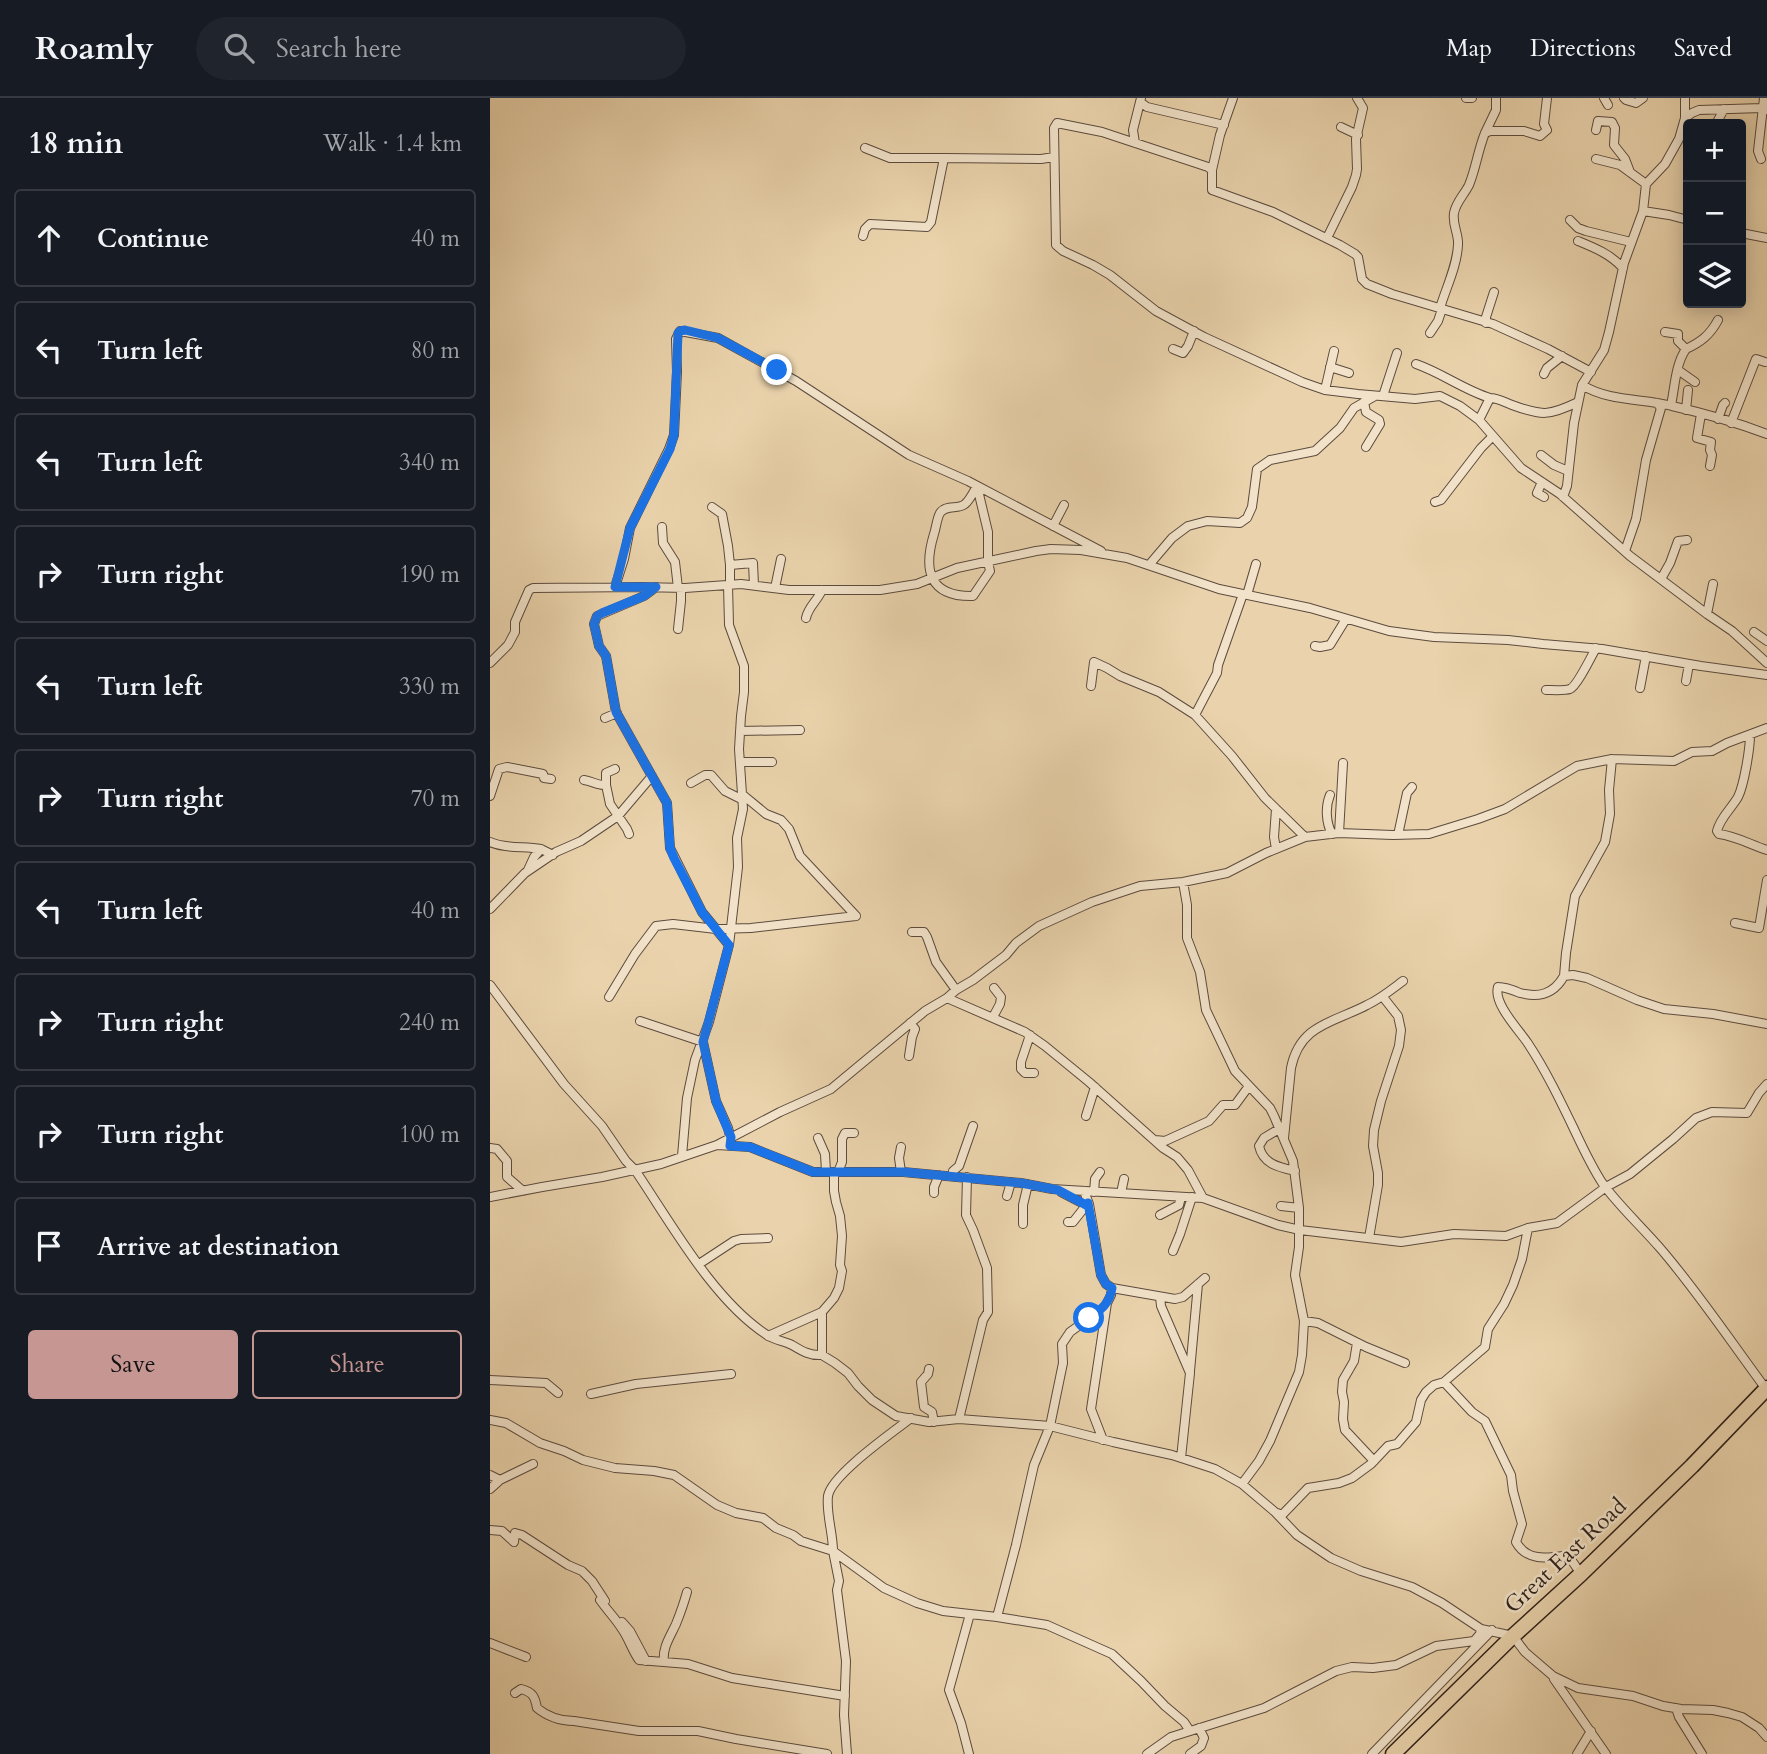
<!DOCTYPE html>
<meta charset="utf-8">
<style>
body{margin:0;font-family:Cardo,serif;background:#20242c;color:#f1f3f6}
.controls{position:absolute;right:21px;top:21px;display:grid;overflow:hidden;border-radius:7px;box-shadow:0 4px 18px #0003}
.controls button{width:63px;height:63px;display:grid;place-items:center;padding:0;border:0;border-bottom:2px solid #363941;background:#171b24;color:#f1f3f6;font:35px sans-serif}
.stop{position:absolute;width:21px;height:21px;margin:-16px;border:5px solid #1a73e8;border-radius:50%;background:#fff}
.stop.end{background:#1a73e8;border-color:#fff;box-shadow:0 2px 7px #0008}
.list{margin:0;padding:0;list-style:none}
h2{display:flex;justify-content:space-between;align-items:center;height:91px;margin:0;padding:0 28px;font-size:30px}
h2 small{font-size:23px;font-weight:400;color:#9ea1a6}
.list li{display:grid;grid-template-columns:46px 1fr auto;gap:21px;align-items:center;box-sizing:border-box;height:98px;margin:0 14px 14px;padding:0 14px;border:2px solid #363941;border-radius:7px}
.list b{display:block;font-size:26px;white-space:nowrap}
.list em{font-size:23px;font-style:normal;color:#9ea1a6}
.actions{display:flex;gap:14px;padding:21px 28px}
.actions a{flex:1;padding:16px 0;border:2px solid #c59692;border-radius:7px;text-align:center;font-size:24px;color:#c59692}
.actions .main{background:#c59692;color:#111}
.icon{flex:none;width:38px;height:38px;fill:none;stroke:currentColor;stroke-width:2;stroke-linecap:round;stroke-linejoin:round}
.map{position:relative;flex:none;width:1277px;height:1656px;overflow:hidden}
header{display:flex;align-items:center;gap:42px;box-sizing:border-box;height:98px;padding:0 35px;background:#171b24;border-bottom:2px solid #363941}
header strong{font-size:33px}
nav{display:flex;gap:38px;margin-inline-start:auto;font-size:24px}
.search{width:490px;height:63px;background:#20242c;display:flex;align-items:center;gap:18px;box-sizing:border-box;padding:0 24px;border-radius:38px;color:#9ea1a6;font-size:26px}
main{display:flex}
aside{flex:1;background:#171b24}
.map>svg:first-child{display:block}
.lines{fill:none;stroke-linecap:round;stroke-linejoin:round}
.street-casing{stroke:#5c4b3e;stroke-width:10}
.highway-casing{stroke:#2c1e19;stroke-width:17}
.street{stroke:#f1e2c9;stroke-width:8}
.highway{stroke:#ead3ac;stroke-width:14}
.route{stroke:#1a73e8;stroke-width:9}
.labels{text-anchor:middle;stroke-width:5;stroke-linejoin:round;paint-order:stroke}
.street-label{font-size:23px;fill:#2c1e19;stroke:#f1e2c9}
</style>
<header>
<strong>Roamly</strong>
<div class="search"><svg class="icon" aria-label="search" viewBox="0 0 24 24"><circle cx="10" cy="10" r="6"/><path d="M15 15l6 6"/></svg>Search here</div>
<nav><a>Map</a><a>Directions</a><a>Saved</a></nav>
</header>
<main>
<aside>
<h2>18 min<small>Walk · 1.4 km</small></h2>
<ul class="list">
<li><svg class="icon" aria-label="ahead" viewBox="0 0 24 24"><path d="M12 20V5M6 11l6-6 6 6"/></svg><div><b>Continue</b></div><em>40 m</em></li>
<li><svg class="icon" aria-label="left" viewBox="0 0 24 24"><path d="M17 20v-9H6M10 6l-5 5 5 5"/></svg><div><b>Turn left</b></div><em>80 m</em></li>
<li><svg class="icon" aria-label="left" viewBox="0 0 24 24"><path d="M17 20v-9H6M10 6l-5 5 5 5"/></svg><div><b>Turn left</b></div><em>340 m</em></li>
<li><svg class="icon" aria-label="right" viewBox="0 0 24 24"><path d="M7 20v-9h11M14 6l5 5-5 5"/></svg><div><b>Turn right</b></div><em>190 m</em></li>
<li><svg class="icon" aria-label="left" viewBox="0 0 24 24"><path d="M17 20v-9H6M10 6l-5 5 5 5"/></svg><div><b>Turn left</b></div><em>330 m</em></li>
<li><svg class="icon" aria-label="right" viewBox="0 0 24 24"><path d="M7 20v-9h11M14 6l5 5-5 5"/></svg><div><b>Turn right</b></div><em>70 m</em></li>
<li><svg class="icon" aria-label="left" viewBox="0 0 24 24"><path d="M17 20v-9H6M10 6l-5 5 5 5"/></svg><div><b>Turn left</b></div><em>40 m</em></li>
<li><svg class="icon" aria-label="right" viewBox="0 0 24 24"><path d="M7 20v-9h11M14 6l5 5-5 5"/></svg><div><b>Turn right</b></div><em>240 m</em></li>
<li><svg class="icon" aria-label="right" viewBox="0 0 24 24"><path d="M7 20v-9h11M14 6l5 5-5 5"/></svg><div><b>Turn right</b></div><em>100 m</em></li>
<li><svg class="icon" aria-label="arrive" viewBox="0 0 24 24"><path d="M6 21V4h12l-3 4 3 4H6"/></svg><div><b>Arrive at destination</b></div></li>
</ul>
<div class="actions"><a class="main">Save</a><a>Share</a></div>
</aside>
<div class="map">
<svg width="1277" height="1656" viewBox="0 0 1277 1656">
<rect width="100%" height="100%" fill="#ead3ac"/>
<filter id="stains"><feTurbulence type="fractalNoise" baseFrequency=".00286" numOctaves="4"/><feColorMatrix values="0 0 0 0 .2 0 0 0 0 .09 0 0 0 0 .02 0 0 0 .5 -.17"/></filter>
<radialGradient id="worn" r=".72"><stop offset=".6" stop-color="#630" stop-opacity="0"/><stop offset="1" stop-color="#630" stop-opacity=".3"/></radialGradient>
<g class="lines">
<defs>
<path id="street" d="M651 0 650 4 657 9 734 27
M976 0H982
M1114 0 1118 7
M1134 0 1136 2 1146 5 1153 0
M1195 20 1202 15 1209 12 1272 10 1277 12
M1226 26 1234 11
M851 29 868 37
M1106 32 1108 23 1122 24 1125 30 1124 47 1135 61 1140 74
M995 35 1006 12V0
M645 45 643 32 650 4
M375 50 400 60H454
M1106 61 1130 67 1156 86
M1271 61 1268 53 1274 0
M722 72 730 37 743 0
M1153 113 1179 117 1198 122
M1080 122 1088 130 1096 133 1141 144
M1251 135 1277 140
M373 138 375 131 380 126 437 129 441 124 454 60 551 61 564 59
M837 140 862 89 866 77 867 71 866 41 873 10 867 0
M1088 143C1105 150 1120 156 1133 170
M950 210C956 190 967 168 968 147 969 136 962 127 964 115 966 104 974 97 979 87 986 70 988 52 995 35L1000 33H1034L1050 38 1057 32 1054 26 1057 0
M996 225V219L1004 194
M1175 234 1188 236V243L1196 251C1185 267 1185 289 1181 307
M940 235 948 223 952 211
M683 251 693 255 698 248 704 233
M1196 251C1211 244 1220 237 1228 222
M926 266C952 275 974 292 1000 300
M840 269 859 275
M1188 272 1205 284
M1101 274 1058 251 1003 226 902 196 877 186 872 181 868 159 865 156 850 147 783 114 722 92V72L718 69 612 34 567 25 564 30 566 147 573 153 603 167 620 177 666 213 714 239 812 284 835 292 868 296 925 301 950 298 970 308 989 322 1031 370 1070 396 1140 458 1217 516 1242 533 1277 565
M1054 276 1057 270 1072 258
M1092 287C1120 304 1152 300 1182 308 1213 315 1248 325 1277 336
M835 292 844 253
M893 298 907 255
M874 304 876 314 889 322 890 326 876 349
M1196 312 1198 292
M1211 316 1207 340 1221 344 1220 352 1222 357 1220 368
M1228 321 1233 307 1235 305
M989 322 1000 300C1008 300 1014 304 1022 307 1052 318 1059 318 1088 304
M1241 325 1266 261 1275 264
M1051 357 1064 367 1078 373
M1052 384 1047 395 1054 399
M487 388 498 434V464L500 473 483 498C439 499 433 472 444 436 446 430 447 420 450 415 456 406 468 412 475 406 480 402 484 393 487 388Z
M1073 399 1077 388 1084 325 1092 287 1114 252 1119 234 1134 165 1153 113 1156 86 1175 66 1189 41 1195 20V0
M945 404 951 402 991 350 1003 338
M222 409 232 416 238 448 240 467
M563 428 574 407
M172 429 173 445 185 464 188 490
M1135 453 1146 421 1156 362 1171 310 1167 305
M659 467 682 440 698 428 717 423 750 425 757 420 762 409 767 371 780 362 825 353 850 330 864 310 885 298
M1171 481 1180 465 1188 443 1197 442
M240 487V467L263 465 264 487
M125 489 134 461 140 430 179 351 184 337 187 274 186 241 190 233 228 240 306 283 419 357 478 383 611 453
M166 489 154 498 107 518 104 526 107 539 109 548 116 558 126 614 177 705 180 750 212 814 239 847
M285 490 291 461
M757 497 766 466
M1217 516 1223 486
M316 520C318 509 328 502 332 492
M188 531 191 503V490
M1264 534 1277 543
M825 548 830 549 840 547 856 521
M0 565 18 547 25 534V524L39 492 43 490 151 489 195 490 251 486 299 492H390L427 486 467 470 546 453 561 451 591 452 637 460 729 491 820 510 899 533 944 539 1018 542 1053 546 1112 551 1211 568 1277 577
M1196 583 1199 566
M601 588 604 564 617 570 630 578 669 594 705 617 742 658 775 700 815 739
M1150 590 1156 558
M1056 592C1062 592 1074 593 1080 591 1087 588 1101 559 1106 550
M705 617 727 575 728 567 753 496
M115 620 127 615
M250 633 310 632
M1260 637C1260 651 1254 687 1248 699 1241 711 1230 720 1227 733L1229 736C1246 738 1261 747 1277 752
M250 664H282
M94 682C102 683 108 688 116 687L120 706 137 731 139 736
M201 685 215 677H221L235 693 253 702
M116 687V675L125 671
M253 697 276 716 291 722 299 731 310 758 366 818
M840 697C835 709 836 725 842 736
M0 698 9 671 17 669 53 676 54 680 61 681
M786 711 784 739 786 751
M849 735 853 665
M908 737 917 695 922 689
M0 744C16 751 34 748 51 751
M38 772 44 759 51 751 63 757
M693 784 697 807V840L710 874 716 912 745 973 780 1010 784 1018 803 1063 809 1110V1149L805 1177 814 1223 812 1257 809 1274 780 1343 769 1363 752 1386
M0 811 35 775 66 754 91 743 128 718 162 678
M1245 825 1269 830 1277 782
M422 834H434L437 839 446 864 466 892
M1074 878 1076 855 1085 798 1115 744 1120 716 1119 692 1122 661
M0 887 74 986 112 1028 136 1063 145 1072C181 1125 223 1202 277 1237 284 1242 294 1243 302 1247 312 1253 320 1258 332 1257L345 1265 358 1275 368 1288 382 1302 406 1318 439 1324 469 1321 560 1328 623 1344 682 1357 725 1371 752 1386 785 1414 807 1437 841 1460 871 1473 922 1489 952 1505 991 1531 1023 1538 1035 1554 1063 1578 1088 1590 1143 1598 1173 1608 1191 1611 1223 1612 1238 1615 1252 1619 1269 1630 1277 1639
M119 899 145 856 166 828 183 826 226 831 261 830 366 818
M457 900 535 934 555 948 599 984 673 1050 687 1059 698 1072 713 1100
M503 919 510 906 511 899 504 890
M150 923 213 944 226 1003 238 1030 241 1042
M540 937 531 964V971L535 975H544
M419 958 422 939 425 931 420 925
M596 1018 605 989
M789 1031 774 1040 769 1048C773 1066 788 1069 805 1073
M328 1040 335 1056 336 1074
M794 1040 801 970C810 926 843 925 877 907 890 901 901 892 913 883
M665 1042 675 1043 719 1023 733 1007H745L759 988
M227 1047 260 1049 323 1074H413L531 1085 562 1091 713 1100 788 1127 810 1132 911 1144 964 1136 1016 1138 1038 1130 1067 1125 1116 1089 1140 1076 1183 1041 1206 1020 1222 1014 1257 1015 1269 995 1277 986
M0 1050 7 1051 17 1063V1079L33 1093
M192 1058 197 1000 205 962 219 924 239 847 248 769 247 740 253 711 249 651 251 618 254 594V568L239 527 238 487
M463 1073 469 1068 483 1028
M348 1074 352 1064V1041L355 1035H364
M411 1074 409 1060 411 1049
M571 1094 596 1107
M604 1094 605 1081 610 1074
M444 1095V1089L449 1077
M631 1095 634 1081
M517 1098 521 1084
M0 1099 52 1089 112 1079 171 1066 227 1047 290 1014 341 991 435 913 457 900 466 892 483 882 516 857 526 845 549 828 602 804 650 788 693 784 737 775 776 755 815 739 849 735 903 737 939 736 988 721 1015 711 1087 668 1122 661 1184 663 1202 654 1222 653 1237 645 1277 630
M791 1108 809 1110
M670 1117 689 1107 691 1099
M578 1124H583L598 1105
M533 1126V1107L538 1086
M879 1140 888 1087V1075L883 1048 884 1032 891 1003 909 948 911 932 908 918 893 899
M683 1153 690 1136 702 1099
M209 1166 244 1143 251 1141 278 1140
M622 1190 685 1201 693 1199 715 1180
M670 1199 671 1208 700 1275 691 1360
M332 1214V1257
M814 1223 828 1225 876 1249 915 1265
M278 1238 332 1214 344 1200 349 1190 352 1173 350 1167 352 1138 350 1118 346 1104 344 1093V1074
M867 1245 864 1263 853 1282 852 1294 854 1304 853 1321 855 1332 884 1363
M439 1271 438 1276 431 1284 434 1309 442 1314 444 1324
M700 1273 708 1186
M0 1282 56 1285 68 1295
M954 1284 982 1314 995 1323 1021 1377 1023 1393 1032 1426 1026 1444C1037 1464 1058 1460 1078 1457L1091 1476
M1276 1291C1241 1244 1208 1194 1170 1150 1151 1128 1130 1109 1113 1086 1101 1068 1092 1048 1083 1029 1069 1000 1055 971 1037 944 1028 931 1003 905 1008 889 1016 889 1023 892 1030 895 1049 900 1064 896 1074 878L1083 877 1097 880 1147 902 1174 911 1223 916 1277 926
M101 1296 146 1286 241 1276
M421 1320C403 1334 341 1377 338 1398 336 1416 343 1435 343 1453L394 1490 427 1505 453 1513 507 1519 557 1527 622 1556 651 1583 675 1608 694 1624 700 1633
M469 1321 493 1222 498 1214 497 1170 483 1132 476 1117 477 1079
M0 1322 16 1325 50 1345 74 1353 93 1362 125 1370 164 1373 184 1377 227 1407 246 1415 273 1420 286 1430 303 1437 311 1443 343 1453 349 1483 347 1492 356 1563 354 1617 357 1656
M613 1342 601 1311 617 1205
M0 1377 10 1382
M0 1391 10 1382 43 1366
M787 1415 792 1417 818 1390 849 1385 862 1380 881 1366 898 1348 907 1346 926 1324 931 1302 936 1294 944 1287 954 1284 995 1249 998 1231 1014 1206 1023 1187 1032 1161 1038 1130
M0 1432 12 1433 24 1444 25 1435 32 1437 78 1467 92 1473 102 1483 115 1503
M112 1500 110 1502C117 1512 126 1521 132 1531 139 1541 142 1552 149 1562L198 1566 242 1580 355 1598
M507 1519 526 1447 544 1367 560 1328 573 1265 572 1246 580 1234 615 1209 621 1197 622 1190 616 1186 611 1177 599 1106 594 1093
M132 1524 140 1533 156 1563
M0 1545 36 1559
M174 1564C172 1550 180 1539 186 1526 190 1516 194 1505 197 1494
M1064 1581 1116 1656
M25 1595 31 1591C43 1594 45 1599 47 1610 58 1619 70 1623 84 1623L149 1633H208L246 1641 337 1656
M1186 1610 1189 1619 1212 1656
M479 1656 471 1625 459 1592 480 1516
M657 1656 681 1639 774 1610 846 1573 862 1569 883 1570 906 1567 946 1548 984 1543 990 1536 991 1531
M700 1656 711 1648 714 1640 709 1630
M882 1656 1002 1532
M1087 1656 1101 1633"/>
<path id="highway" d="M903 1656 1023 1538 1091 1476 1202 1368 1277 1290"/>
</defs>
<use href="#street" class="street-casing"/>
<use href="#highway" class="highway-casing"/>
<use href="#street" class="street"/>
<use href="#highway" class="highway"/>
</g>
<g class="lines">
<path class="route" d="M287 272 228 240 195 232 190 233 188 235 184 337 180 351 140 430 125 489H166L154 498 112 515 107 518 104 526 109 548 116 558 126 614 177 705 180 750 184 760 212 814 239 847 213 944 226 1003 241 1039 240 1048 260 1049 323 1074H414L531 1085 568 1092 596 1107 598 1105 611 1177 616 1186 622 1190C620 1205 611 1212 599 1220"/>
</g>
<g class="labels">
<g class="street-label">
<text transform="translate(1075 1457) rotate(-43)" y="8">Great East Road</text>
</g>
</g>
<rect width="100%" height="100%" filter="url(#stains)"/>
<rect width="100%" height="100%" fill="url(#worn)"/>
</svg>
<div class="controls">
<button>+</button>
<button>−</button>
<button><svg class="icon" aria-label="layers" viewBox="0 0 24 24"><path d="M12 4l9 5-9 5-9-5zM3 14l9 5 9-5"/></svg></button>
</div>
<div class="stop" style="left:599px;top:1220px"></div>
<div class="stop end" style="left:287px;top:272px"></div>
</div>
</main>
